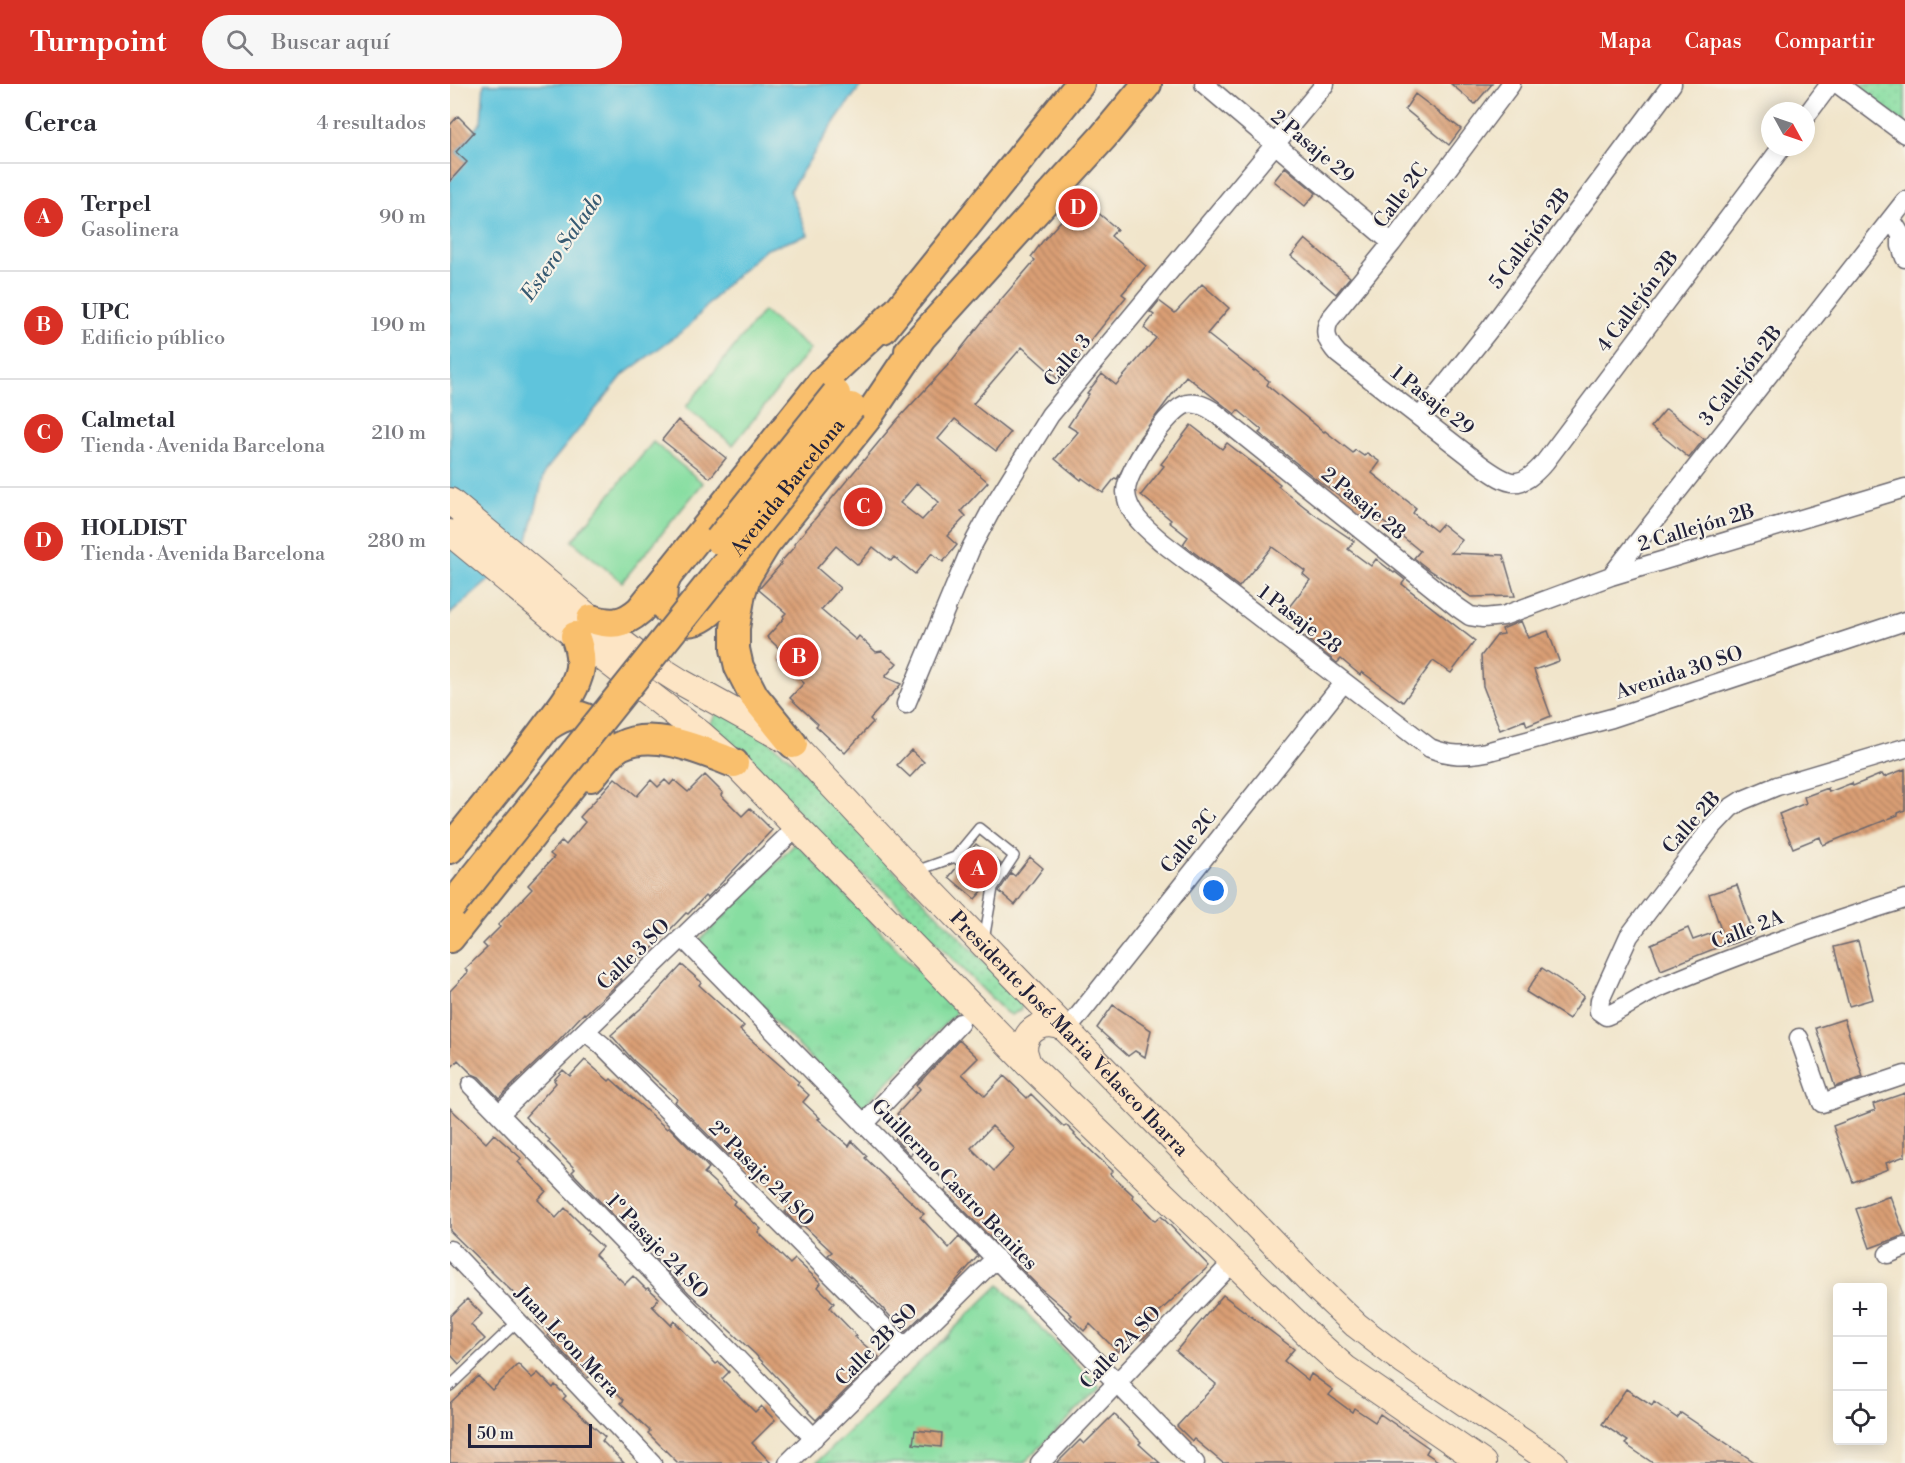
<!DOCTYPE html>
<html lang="es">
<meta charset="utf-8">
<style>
body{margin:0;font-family:"Libre Bodoni",serif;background:#f7f7f7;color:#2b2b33}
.controls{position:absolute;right:18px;bottom:18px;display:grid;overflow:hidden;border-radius:6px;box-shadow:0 3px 15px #0003}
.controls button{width:54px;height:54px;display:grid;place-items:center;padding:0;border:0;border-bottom:2px solid #e1e1e2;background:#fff;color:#2b2b33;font:30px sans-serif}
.compass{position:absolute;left:1311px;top:18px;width:54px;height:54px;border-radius:50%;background:#fff;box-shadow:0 3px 15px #0003;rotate:130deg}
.scale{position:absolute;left:18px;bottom:15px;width:124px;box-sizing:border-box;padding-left:6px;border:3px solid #22223b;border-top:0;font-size:16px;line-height:21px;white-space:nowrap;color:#22223b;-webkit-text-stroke:4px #f7f3e8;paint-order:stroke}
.you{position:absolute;left:764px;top:807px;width:21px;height:21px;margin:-15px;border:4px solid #fff;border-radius:50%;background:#1a73e8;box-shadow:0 0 0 9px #1a73e833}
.badge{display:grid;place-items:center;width:39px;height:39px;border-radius:50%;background:#d93025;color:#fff;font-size:20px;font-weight:700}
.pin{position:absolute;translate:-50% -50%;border:3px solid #fff;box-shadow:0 2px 6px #0006}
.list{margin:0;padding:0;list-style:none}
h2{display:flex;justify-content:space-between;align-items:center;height:78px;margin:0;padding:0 24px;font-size:26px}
h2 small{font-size:20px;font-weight:400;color:#7c7c81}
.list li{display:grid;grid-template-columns:39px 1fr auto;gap:18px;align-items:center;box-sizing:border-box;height:108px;padding:0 24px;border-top:2px solid #e1e1e2}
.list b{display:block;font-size:22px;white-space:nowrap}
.list p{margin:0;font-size:20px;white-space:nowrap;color:#7c7c81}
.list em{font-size:20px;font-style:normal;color:#7c7c81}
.icon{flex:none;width:33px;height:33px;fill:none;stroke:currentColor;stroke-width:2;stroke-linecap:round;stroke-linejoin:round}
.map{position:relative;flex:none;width:1455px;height:1379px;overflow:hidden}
header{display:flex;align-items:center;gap:36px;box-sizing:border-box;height:84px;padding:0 30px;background:#d93025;color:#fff}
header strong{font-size:28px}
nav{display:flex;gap:33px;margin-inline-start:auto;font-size:21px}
.search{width:420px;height:54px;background:#f7f7f7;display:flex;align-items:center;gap:15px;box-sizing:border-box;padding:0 21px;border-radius:33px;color:#7c7c81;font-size:22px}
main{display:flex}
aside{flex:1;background:#fff}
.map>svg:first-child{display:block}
.grass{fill:url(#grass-dots);stroke:#54806e;stroke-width:1.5}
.park{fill:url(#park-tufts);stroke:#54806e;stroke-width:1.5}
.garden{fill:#87dea1;stroke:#54806e;stroke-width:1.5}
.water{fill:#5fc4dc;stroke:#40738c;stroke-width:1.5}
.building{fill:url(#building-back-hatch);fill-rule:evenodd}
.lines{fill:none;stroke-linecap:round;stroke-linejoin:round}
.lane-casing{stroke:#6a666d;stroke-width:12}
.street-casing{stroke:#6a666d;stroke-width:21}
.secondary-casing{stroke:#6a666d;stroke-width:28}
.primary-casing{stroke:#6a666d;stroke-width:32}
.lane{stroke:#fff;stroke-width:9}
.street{stroke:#fff;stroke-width:18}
.secondary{stroke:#fde5c5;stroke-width:26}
.primary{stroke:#f9bf6d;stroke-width:28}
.primary-bridge-casing{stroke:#6a666d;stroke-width:32;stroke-linecap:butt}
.primary-bridge{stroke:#f9bf6d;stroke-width:28}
.labels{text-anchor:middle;stroke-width:4.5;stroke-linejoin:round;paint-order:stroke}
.street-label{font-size:20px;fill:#22223b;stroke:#f7f3e8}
.water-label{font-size:21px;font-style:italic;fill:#375b73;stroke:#f7f3e8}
</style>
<header>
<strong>Turnpoint</strong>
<div class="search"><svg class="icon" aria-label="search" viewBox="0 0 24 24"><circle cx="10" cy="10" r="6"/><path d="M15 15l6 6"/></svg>Buscar aquí</div>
<nav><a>Mapa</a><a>Capas</a><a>Compartir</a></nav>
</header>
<main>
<aside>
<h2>Cerca<small>4 resultados</small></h2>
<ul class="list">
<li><span class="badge">A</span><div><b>Terpel</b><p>Gasolinera</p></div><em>90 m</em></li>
<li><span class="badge">B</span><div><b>UPC</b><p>Edificio público</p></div><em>190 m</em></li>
<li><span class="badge">C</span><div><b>Calmetal</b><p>Tienda · Avenida Barcelona</p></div><em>210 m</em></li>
<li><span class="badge">D</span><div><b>HOLDIST</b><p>Tienda · Avenida Barcelona</p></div><em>280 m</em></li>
</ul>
</aside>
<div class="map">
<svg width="1455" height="1379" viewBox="0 0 1455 1379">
<defs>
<pattern id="grass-dots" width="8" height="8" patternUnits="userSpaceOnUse" patternTransform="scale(1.5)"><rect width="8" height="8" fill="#87dea1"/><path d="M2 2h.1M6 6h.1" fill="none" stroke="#74be8c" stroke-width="1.8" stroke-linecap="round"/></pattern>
<pattern id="park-tufts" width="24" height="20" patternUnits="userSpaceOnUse" patternTransform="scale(1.5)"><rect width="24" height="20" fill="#87dea1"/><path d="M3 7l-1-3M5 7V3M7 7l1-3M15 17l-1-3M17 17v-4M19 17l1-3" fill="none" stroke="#74be8c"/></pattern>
<pattern id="building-back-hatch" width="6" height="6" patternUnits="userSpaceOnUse" patternTransform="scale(1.5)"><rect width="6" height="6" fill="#da9f75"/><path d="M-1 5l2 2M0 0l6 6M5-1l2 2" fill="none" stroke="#b08161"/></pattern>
</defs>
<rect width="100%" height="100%" fill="#f7f3e8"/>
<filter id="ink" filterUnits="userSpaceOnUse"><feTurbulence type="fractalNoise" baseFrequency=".0167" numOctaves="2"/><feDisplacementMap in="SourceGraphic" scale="12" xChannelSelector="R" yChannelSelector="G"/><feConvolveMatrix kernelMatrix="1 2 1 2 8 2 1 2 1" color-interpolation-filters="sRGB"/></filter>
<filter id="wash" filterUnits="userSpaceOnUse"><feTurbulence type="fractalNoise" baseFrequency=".008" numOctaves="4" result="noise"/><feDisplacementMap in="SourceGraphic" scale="24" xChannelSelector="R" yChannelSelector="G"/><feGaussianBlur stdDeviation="1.35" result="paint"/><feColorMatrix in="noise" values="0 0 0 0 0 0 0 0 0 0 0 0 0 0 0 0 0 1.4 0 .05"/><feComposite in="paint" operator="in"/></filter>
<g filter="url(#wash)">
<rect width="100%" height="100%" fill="#f1e5cb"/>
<path class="grass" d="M1387 0H1455V54Z
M269 626 307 648 346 679 449 792 572 916 571 926 561 931 555 928 437 809 396 778 277 654 260 640Z"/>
<path class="park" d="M346 759 507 928 411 1025 247 859Z
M549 1201 650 1304 574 1379H366Z"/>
<path class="garden" d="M313 227 360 265 283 361 236 323Z
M203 358 253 399 172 498 122 457Z"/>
<path class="water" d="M34 0H412L387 34 340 106 358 151 314 166 274 203 238 243 174 290 95 387 76 464 0 530V75L31 38Z"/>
<g id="blocks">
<path class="building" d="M1001 0H1042L1025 20Z
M965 10 1011 45 999 61 955 25Z
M8 32 24 48 6 68 17 78 0 97V41Z
M835 83 866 109 855 122 824 97Z
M631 114 667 145 661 152 696 182 672 210 676 213 621 281 624 283 611 298 572 263 523 320 560 349 546 367 505 335 488 355 538 398 511 427 516 432 497 452 507 461 493 478 482 469 465 490 444 473 441 477 423 463 408 481 386 462 367 484 390 504 371 526 406 556 409 552 426 568 432 567 447 579 435 593 451 600 420 635 423 638 395 669 366 642 368 640 340 614 354 599 327 575 333 568 317 553 334 534 333 532 336 529 309 506 310 504 331 480 330 479 345 462 344 460 447 336 499 280 536 233 585 176 581 173 592 158ZM467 399 489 418 472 436 450 419Z
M855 155 900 193 886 210 841 172Z
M752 200 779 224 757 250 804 287 805 286 819 297 817 301 874 348 875 347 903 369 905 366 914 372 917 369 930 378 922 389 966 424 963 429 986 447 992 440 1012 456 1001 469 1053 471 1065 512 1021 513 978 485 964 474 970 467 948 449 916 425 914 428 871 399 809 349 812 346 788 326 785 330 736 292 690 353 667 395 665 394 653 409 632 394 631 396 605 375 628 348 618 342 639 310 637 309 652 290 666 301 706 254 694 244 704 231 700 228 709 217 725 229Z
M1216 325 1254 355 1239 374 1201 343Z
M228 336 276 374 260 394 212 356Z
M741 341 772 365 777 359 830 400 828 402 833 406 865 431 904 457 898 465 921 482 926 475 944 489 945 488 955 496 952 500 1025 557 1001 589 983 577 953 618 912 588 910 591 891 575 887 579 852 551 857 545 835 528 860 496 853 490 855 487 822 463 789 503 733 460 738 453 719 438 721 436 691 411 714 382 711 380Z
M1071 537 1078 554 1098 547 1109 577 1084 586 1101 632 1077 642 1075 636 1050 646 1033 602 1031 572 1047 551 1054 550 1052 545Z
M461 666 474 678 460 693 447 681Z
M1455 685V726L1448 729V731L1373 761 1370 753 1343 764 1329 730 1356 719 1354 713 1378 704 1379 708 1402 699 1403 702 1432 690 1434 693Z
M255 691 273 709 271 711 292 732 300 724 322 746 257 814 255 812 238 830 236 829 193 874 190 871 169 894 172 896 135 930 134 929 104 961 49 1014 29 993 22 990 8 976 0 985V907L18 888 15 885 37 864 33 860 50 843 48 841 82 805 78 801 104 773 100 770 112 757 116 761 135 738 130 733 165 694 187 712 201 696 208 703 215 696 220 701 224 696 238 708Z
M526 760 551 780 541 794H536L532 796V802L534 805 525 815 499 793 507 783 513 784 516 782 517 776 515 773Z
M580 773 593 784 565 821 549 807 561 789 565 792Z
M1287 801 1304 852 1276 862V860L1211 886 1201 860 1238 844 1243 856 1271 846 1259 810Z
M1408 857 1423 915 1399 922 1384 863Z
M232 881 251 898 249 901 294 942 290 946 349 998 347 1000 359 1011 353 1018 370 1034 368 1035 399 1062 402 1057 417 1072 415 1074 474 1130 470 1133 499 1164 509 1153 528 1172 499 1205 455 1248 421 1212 378 1171 382 1168 353 1141 350 1144 335 1128 340 1123 312 1095 309 1097 280 1069 278 1071 225 1018 227 1015 184 977 161 951 197 919Z
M1092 884 1134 912 1119 935 1076 908Z
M663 921 701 946 695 973 685 967 678 972 647 944Z
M1394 935 1413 993 1385 1003 1366 944Z
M509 956 528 974 512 990 535 1012 554 992 577 1014 581 1010 614 1043 616 1041 625 1050 624 1051 663 1087 660 1090 683 1111 682 1113 705 1137 711 1132 759 1182 696 1240 702 1246 691 1256 685 1250 668 1268 640 1240 634 1247 620 1233 622 1231 589 1203 495 1107 500 1102 465 1067 460 1071 445 1055 458 1041 447 1030 470 1005 467 1001ZM542 1042 565 1065 544 1087 521 1064Z
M135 976 159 997 161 995 217 1045 219 1043 259 1084 254 1089 285 1117 283 1120 311 1145 308 1148 340 1180 345 1175 371 1199 368 1203 384 1219 380 1224 407 1252 405 1253 429 1273 366 1336 358 1328 359 1327 305 1270 239 1209 205 1174 207 1172 179 1148 122 1088 125 1085 98 1058 100 1056 75 1033 106 999 104 996 113 986 120 992Z
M1455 1009V1072L1436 1079 1438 1085 1403 1098 1383 1042 1425 1026 1423 1020Z
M0 1024 36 1059 44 1050 71 1074 68 1078 96 1107 88 1116 106 1134 115 1124 139 1148 138 1150 152 1163 145 1171 175 1200 183 1192 196 1205 198 1204 209 1214 202 1222 221 1241 224 1237 266 1280 269 1278 279 1288 272 1295 305 1328 311 1322 325 1336 302 1359 321 1379H228L198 1349 200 1347 171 1319 174 1316 145 1287 138 1294 118 1274 98 1252 100 1250 86 1237 89 1234 0 1147Z
M1440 1112 1455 1151 1420 1164 1406 1125Z
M773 1211 844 1265 834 1277 858 1296 861 1290 883 1306 879 1311 902 1328 904 1324 925 1338 930 1330 979 1364 976 1369 991 1379H773L744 1355 742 1357 727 1342 766 1300 726 1267Z
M17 1215 32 1230 21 1241 35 1255 9 1280 0 1270V1232Z
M68 1280 82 1294 88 1289 103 1304 105 1301 116 1312 113 1315 155 1353 152 1357 174 1379H0V1319L28 1292 42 1306Z
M1176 1305 1202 1322 1204 1318 1227 1334 1231 1329 1306 1379H1203L1175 1360 1178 1357 1152 1340Z
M664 1330 691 1358 689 1360 710 1379H607L630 1356 634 1360Z
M465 1346 492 1349 491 1363 463 1360Z"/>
</g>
</g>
<g filter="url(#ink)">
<use href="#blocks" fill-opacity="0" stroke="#6a666d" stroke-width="1.5"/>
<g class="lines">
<defs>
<path id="lane" d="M505 773 529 744 564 772 543 804
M466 787 505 773 511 778
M534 856 543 804 538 800
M0 1302 68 1237"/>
<path id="street" d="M754 0 942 159
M1061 0 942 159 880 235C872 249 878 259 888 270L1031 381C1060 402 1070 407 1095 378L1332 63
M1388 0 1455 50
M1356 32 1380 0
M1441 135 1451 151V162L1455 174
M970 333 1039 246 1222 0
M1455 404 1161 492 1053 532 1033 534 1020 532 1007 523 763 327C755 322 747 318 737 320 718 325 675 389 676 408 677 430 698 446 713 459L980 664C1000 672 1015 672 1036 668L1162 634 1455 537
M1161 492 1455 117
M456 620 521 464 544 421 600 331 875 0
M1455 664 1327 702 1291 717 1280 724 1262 743 1179 852 1150 916 1149 927 1156 932C1176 924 1193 910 1213 902 1292 869 1373 840 1455 815
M233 854 745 1379
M617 946 894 598
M135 947 152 961 455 1264
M1349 954 1372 1019 1455 991
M21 1001 364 1354
M49 1030 347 743
M414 1040 510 939
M0 1166 202 1379
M1438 1170 1455 1163
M338 1379 546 1174
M590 1379 783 1178"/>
<g id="secondary">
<path id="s1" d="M0 417 141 535 191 573 231 598 343 660 463 788 865 1202 906 1241 954 1278 1104 1379"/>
<path d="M0 449 125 552 251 650 284 679 578 980 865 1257 895 1284 1033 1379"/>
<path d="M578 980C577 976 575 971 574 966 574 942 600 934 617 946"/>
</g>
<path id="primary" d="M433 245 630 0
M459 267 653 53 697 0
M218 490 213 502 212 519C243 564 270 517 291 490
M141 535C161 541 173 541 190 526L372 298 445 229
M343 660 304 612 289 583 285 565V544L291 509 296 493 316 460 417 334 471 254
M141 693C150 683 158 669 170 662 203 644 252 667 284 679
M0 765C33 724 66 684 97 642 109 626 122 612 128 592 133 578 130 565 125 552
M0 854 142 676C151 661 152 638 130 632 119 629 107 636 98 642"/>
</defs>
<use href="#lane" class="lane-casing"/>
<use href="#street" class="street-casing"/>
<use href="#secondary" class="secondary-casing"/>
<use href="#primary" class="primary-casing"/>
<use href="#lane" class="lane"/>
<use href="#street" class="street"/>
<use href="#secondary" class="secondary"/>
<use href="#primary" class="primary"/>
<defs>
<g id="primary-bridge">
<path d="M269 456 386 310"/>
<path id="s2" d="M1 823 401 323"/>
</g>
</defs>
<use href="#primary-bridge" class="primary-bridge-casing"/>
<use href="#primary-bridge" class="primary-bridge"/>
</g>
</g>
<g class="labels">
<g class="street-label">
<text transform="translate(863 62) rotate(40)" y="7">2 Pasaje 29</text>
<text transform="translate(950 111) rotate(-53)" y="7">Calle 2C</text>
<text transform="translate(1079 154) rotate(-53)" y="7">5 Callejón 2B</text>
<text transform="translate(1187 217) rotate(-53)" y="7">4 Callejón 2B</text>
<text transform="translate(617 276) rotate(-50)" y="7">Calle 3</text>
<text transform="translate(1290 291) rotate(-52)" y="7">3 Callejón 2B</text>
<text transform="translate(983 316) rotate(38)" y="7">1 Pasaje 29</text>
<text dy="7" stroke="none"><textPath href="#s2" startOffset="538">Avenida Barcelona</textPath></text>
<text transform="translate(914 419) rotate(39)" y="7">2 Pasaje 28</text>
<text transform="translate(1246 443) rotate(-17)" y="7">2 Callejón 2B</text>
<text transform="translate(850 535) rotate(37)" y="7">1 Pasaje 28</text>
<text transform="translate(1229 588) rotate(-18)" y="7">Avenida 30 SO</text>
<text transform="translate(1241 738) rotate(-48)" y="7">Calle 2B</text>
<text transform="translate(738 757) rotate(-51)" y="7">Calle 2C</text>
<text transform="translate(1297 845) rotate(-21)" y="7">Calle 2A</text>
<text transform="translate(183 870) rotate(-44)" y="7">Calle 3 SO</text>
<text dy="7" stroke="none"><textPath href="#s1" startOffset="822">Presidente José Maria Velasco Ibarra</textPath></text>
<text transform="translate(312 1089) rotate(45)" y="7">2º Pasaje 24 SO</text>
<text transform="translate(505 1100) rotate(46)" y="7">Guillermo Castro Benites</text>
<text transform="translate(208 1162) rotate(46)" y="7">1º Pasaje 24 SO</text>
<text transform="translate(118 1257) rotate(47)" y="7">Juan Leon Mera</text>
<text transform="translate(426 1260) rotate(-45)" y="7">Calle 2B SO</text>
<text transform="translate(670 1263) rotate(-46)" y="7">Calle 2A SO</text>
</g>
<g class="water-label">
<text transform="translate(112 162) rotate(-55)" y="7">Estero Salado</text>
</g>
</g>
</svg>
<div class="controls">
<button>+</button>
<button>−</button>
<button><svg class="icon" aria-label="locate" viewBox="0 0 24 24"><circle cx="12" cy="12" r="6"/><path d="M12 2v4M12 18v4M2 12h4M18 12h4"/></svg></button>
</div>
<svg class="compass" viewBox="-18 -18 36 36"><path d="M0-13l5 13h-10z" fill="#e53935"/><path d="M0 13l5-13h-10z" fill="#7c7c81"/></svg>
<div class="scale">50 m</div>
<div class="you"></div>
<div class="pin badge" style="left:528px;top:785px">A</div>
<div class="pin badge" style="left:349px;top:573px">B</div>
<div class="pin badge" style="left:413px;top:423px">C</div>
<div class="pin badge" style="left:628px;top:124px">D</div>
</div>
</main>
